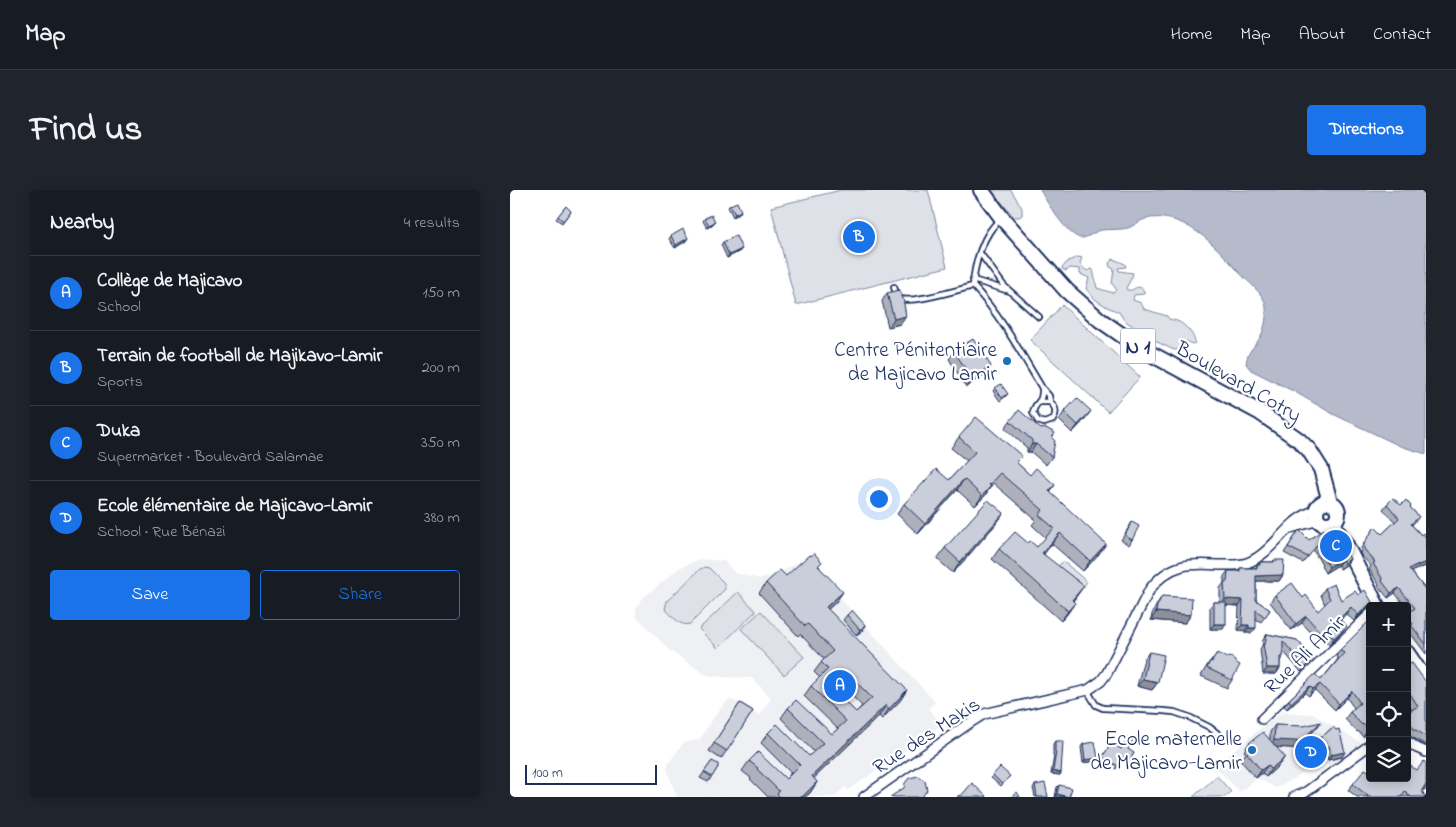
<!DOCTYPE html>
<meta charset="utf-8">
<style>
body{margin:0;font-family:"Indie Flower",sans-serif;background:#20242c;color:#f1f3f6}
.controls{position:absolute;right:15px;bottom:15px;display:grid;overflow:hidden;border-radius:5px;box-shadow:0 2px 12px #0003}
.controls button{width:45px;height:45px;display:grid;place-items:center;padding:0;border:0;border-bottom:1px solid #363941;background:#171b24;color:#f1f3f6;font:25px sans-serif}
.scale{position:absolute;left:15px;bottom:12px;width:132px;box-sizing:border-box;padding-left:5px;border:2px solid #1b2f5e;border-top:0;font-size:14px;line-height:18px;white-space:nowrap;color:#1b2f5e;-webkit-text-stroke:4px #fff;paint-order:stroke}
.you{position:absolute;left:368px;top:308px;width:18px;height:18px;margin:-12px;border:4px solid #fff;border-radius:50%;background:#1a73e8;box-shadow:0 0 0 8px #1a73e833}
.badge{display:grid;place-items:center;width:32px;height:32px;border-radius:50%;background:#1a73e8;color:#fff;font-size:16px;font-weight:700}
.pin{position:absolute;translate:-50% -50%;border:2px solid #fff;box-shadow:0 1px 5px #0006}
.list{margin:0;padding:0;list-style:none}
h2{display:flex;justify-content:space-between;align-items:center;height:65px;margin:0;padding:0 20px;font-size:21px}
h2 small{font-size:16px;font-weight:400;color:#9ea1a6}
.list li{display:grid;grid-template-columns:32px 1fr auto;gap:15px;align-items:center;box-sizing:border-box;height:75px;padding:0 20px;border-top:1px solid #363941}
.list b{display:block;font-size:19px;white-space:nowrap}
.list p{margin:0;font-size:16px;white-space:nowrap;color:#9ea1a6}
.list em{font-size:16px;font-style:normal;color:#9ea1a6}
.actions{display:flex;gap:10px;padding:15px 20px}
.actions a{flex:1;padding:11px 0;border:1px solid #1a73e8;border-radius:5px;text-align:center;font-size:18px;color:#1a73e8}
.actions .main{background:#1a73e8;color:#fff}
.icon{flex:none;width:28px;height:28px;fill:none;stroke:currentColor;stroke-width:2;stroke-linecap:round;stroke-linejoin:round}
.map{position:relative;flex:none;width:916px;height:607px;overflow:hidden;border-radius:5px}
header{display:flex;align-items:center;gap:30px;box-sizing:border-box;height:70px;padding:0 25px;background:#171b24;border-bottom:1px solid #363941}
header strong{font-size:24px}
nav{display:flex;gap:28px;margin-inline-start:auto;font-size:18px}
.intro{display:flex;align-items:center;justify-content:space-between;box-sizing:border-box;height:120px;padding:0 30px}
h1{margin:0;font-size:35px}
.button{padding:12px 22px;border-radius:5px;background:#1a73e8;color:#fff;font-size:18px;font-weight:700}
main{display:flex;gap:30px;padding:0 30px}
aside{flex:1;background:#171b24;border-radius:5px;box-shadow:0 2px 12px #0003}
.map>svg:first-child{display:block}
.built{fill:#eff0f4}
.green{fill:#dee1e7;stroke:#7c88a2}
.water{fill:#b5bbca;stroke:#77839f}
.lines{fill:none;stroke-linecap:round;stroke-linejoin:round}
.service-casing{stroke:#1b2f5e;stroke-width:8}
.minor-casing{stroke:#1b2f5e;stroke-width:12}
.primary-casing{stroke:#1b2f5e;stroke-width:18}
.service{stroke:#fff;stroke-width:4.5}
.minor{stroke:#fff;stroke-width:9}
.primary{stroke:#fff;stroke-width:14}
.wall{fill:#aeb1bb;stroke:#1b2f5e;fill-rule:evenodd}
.shaded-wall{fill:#8d9099;stroke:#1b2f5e}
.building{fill:#caceda;stroke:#1b2f5e;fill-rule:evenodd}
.poi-dot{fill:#1f6fb2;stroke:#fff;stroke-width:2}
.labels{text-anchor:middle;stroke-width:4.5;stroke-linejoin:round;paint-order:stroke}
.shield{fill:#fff;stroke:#5f6d8e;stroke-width:1}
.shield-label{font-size:20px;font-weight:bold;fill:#1b2f5e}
.poi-label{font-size:21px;fill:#1b2f5e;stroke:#fff;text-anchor:end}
.street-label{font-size:21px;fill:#1b2f5e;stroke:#fff}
</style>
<header>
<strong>Map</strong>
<nav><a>Home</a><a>Map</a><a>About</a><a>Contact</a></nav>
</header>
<div class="intro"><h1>Find us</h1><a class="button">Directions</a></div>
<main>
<aside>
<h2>Nearby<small>4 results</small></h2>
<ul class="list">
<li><span class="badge">A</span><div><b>Collège de Majicavo</b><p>School</p></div><em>150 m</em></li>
<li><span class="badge">B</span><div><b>Terrain de football de Majikavo-Lamir</b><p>Sports</p></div><em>200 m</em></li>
<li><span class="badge">C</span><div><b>Duka</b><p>Supermarket · Boulevard Salamae</p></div><em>350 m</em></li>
<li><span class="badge">D</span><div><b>Ecole élémentaire de Majicavo-Lamir</b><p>School · Rue Bénazi</p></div><em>380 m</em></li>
</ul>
<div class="actions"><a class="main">Save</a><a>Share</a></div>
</aside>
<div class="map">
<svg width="916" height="607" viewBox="0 0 916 607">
<rect width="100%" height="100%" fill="#fff"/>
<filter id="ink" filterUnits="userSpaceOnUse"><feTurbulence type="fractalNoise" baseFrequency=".02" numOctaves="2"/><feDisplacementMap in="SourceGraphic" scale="10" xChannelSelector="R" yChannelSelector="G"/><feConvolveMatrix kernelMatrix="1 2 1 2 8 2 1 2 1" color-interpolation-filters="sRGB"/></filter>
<g filter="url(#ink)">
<path class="built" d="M191 369 214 371 225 383 250 389 267 384 292 370H297L332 410 425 512 418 519 433 534 338 600 335 597 324 607H167L157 580 158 574 174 552 189 550 206 524 218 510 225 511 249 526 261 508 242 488 214 487 196 485 159 460 126 426V418L132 409 169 378Z
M772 522 803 524 851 553 820 577 811 571 787 587 766 598 747 588 730 602 705 576 743 544Z"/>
<path class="green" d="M331 0H418L437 77 286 115 261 17Z
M481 0H501L512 18V25L509 27H504Z
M568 67 572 68 570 73 572 77 577 81 582 79 583 80 587 98 603 103 606 100 605 97 602 94 604 79 600 77 599 73 603 69 615 74 616 77 608 78 609 81 623 83 622 87 616 98 617 100H622C627 97 630 95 634 101V104L624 105 623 110 631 113 634 119 657 126 659 129C662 130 664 130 667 131 675 134 685 145 685 153L682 154 676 151 674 153V159L664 160 647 152 642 146 630 141 614 130 609 122 597 117 586 110 576 99 579 88 570 84V79L560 78 556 81 552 79V78L558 71Z
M552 115 630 187 598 222 520 150Z
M553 371 577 392 566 405 541 384Z
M195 377 199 378 214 393 215 399 180 434C169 437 163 426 155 419L157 411 190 379Z
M228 402 246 421 208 458 189 439Z
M251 421 294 467 274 485 231 439Z
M707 586 721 602 715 607H683Z"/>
<path class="water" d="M530 0H916V264L890 256 823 224 785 202 741 180 736 174C737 163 742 159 748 151 754 142 757 129 756 118 756 104 736 91 727 80 705 55 673 20 635 29 629 31 624 36 618 38 610 40 600 39 592 40 584 41 579 48 571 48 558 47 536 11 530 0Z"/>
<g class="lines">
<defs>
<path id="service" d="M470 63 494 96 529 127
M463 90 496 100
M463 96C491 126 511 163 532 198
M463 96C464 75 473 43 490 30
M384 97C385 100 386 106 389 108 399 115 450 99 463 96
M530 212H540C546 217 547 223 543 230L534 233 528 231 523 223C525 210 533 215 532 198L539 206 540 212
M577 500 586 515 593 518 653 521 664 522 679 527 699 537 707 543"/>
<path id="minor" d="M781 338 809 330
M752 529 860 424
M897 551 907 558 916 562
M354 607 458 534 474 524 578 500 591 491 597 483 640 399C660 373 680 373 709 375 718 375 728 376 737 373 756 366 769 346 784 333 790 327 799 323 807 319
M784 607 796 602 857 557 860 556"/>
<path id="primary" d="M471 0 492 28 557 101 590 130 632 159 749 222 789 250 799 260 811 279 820 312
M806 323a11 11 0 1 1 22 0a11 11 0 1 1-22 0Z
M822 333 836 355 867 416
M897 463 916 491"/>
</defs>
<use href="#service" class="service-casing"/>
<use href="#minor" class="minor-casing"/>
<use href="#primary" class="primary-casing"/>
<use href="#service" class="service"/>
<use href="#minor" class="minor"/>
<use href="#primary" class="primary"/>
</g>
<path class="wall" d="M220 15 231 21 229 24 223 27 218 17Z
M56 16 61 21 52 33 46 29Z
M195 28 205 32 203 34 197 38 193 31Z
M161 46 176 51 165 58 159 49Z
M213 52 232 59 230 61 217 68 211 55Z
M377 103 390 134 378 137 372 111Z
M444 161 481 176 475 184 456 197 439 169Z
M485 198 498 204 496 206 490 211 483 201Z
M554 222 575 229 562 243 549 230Z
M500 231 542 248V267L536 275 521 262H517V258L495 238Z
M449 247 507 273 520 285 545 295 540 302 589 364 573 381 542 354 534 364 566 407 563 411 558 423 551 431 482 369 489 359 518 353 527 357 536 348 522 335 526 330 483 293 474 307 465 316 447 300 408 344 387 324 394 314 439 290 457 271 441 258Z
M877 314 901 316 900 317 909 327 902 335 911 345 916 348V378L915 376 901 381 915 399 916 398V464L898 440 899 438 897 436V424L900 422 897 418V416H895L885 403 878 408 868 396 869 395 859 379 861 376 850 364 851 358 865 337 872 344 885 332 873 319Z
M494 323 486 334 443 383 427 369 435 358Z
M622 332V350L619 355 611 350Z
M789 340 799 350 820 347 840 369 836 375 830 379 828 375 815 383 811 375 812 374 803 360 793 373 774 363Z
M764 370 773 385 769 391H746V410L760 420 751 432 746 429 742 443H735V441L728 440 729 416 716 415 713 439H700V417L704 412H710V398L714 393V386L718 381H728L730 378H745L750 372H763Z
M309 376 326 412 318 419 390 511 372 529 369 526 303 588 307 592 300 603 295 607H258L240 589 241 588 232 581 239 571 276 589 281 583 251 553 258 543 299 566 304 562 271 528 278 518 322 544 328 539 294 506 301 496 310 488 304 482 314 469 290 444 288 446 249 403 256 393ZM339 503 352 516 346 522 333 510Z
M815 398 831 410 848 405 862 412 857 418 844 431 836 424 830 430 832 442 819 455 812 447 808 450 792 433 781 440 760 412 765 405 793 408 808 421 815 415 811 405Z
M652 406 681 425 675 433 641 430 642 424 647 414Z
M337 425 355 435 352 441 346 445 333 430Z
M860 430V541L853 547 848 541 847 542 835 529 840 522 844 518 837 508 825 520 805 500 799 506 795 503 777 519 774 516 779 510 805 484 811 490 828 469 826 466 830 460Z
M757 444 787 450 803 469 799 474 791 482 773 461V467L770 471V478L766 484H753L750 459 752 456 753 450Z
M639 462 648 492 642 500 627 496 634 469Z
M707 463 722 490 717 498 691 486 695 479 700 471H701Z
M897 475 916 492V555L900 546 897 542V523L902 520 897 513Z
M230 513 243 521 211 569 199 561Z
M765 535 806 539 799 546 805 552 800 559 766 557 769 575 756 587 752 583 746 588 731 571 736 563 734 561 739 553 760 549V542Z
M823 537 832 567 818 570 815 561 804 563 803 557 806 552Z
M545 551 551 583 550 585 541 584 544 565H543V554Z
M602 553 611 559 624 563 618 572 612 568 606 579 590 570Z
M573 554 586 571 573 573 571 557Z
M202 571 208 577 198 592 190 588Z
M483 585 500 586 491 596 481 588Z
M860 588 912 600 914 605 916 607H847L838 600 843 594Z
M525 595 538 607H525L523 598Z
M549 595 559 607H545L547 597Z"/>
<path class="shaded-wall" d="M231 21 229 24 223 27 225 24Z
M205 32 203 34 197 38 199 35Z
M178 48 176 51 165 58 166 55Z
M232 59 230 61 217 68 219 65Z
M396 126 390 134 378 137 384 129Z
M481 176 475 184 456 197 462 189Z
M581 221 575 229 562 243 568 235Z
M522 254H526L521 262H517Z
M454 289 447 300 408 344 415 334Z
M481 296 474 307 465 316 472 306Z
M494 323 486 334 443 383 450 372Z
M550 343 542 354 525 373 532 363Z
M596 354 589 364 573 381 580 371Z
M832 369 828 375 815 383 819 377Z
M840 369 836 375 830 379 834 373Z
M916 372V374L915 376 896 384 899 379Z
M773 385 769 391H742L746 386Z
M574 396 566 407 555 420 562 410Z
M889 398 885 403 878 408 881 403Z
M333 402 326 412 309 427 316 417Z
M715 409 733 410 729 416 711 415Z
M862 412 857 418 844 431 848 425Z
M565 413 558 423 551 431 558 421Z
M841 417 836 424 825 436 829 429Z
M646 422 681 425 675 433 641 430Z
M796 426 792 433 781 440 786 434Z
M704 434H716L713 439H700Z
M355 435 352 441 346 445 350 440Z
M732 435H739L735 441 728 440Z
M837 436 832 442 819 455 824 448Z
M739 438H746L742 443H735Z
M803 469 799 474 791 482 795 477Z
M757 478H770L766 484H753Z
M633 489 648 492 642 500 627 496Z
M347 493 339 503 324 518 331 508Z
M810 494 805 500 799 506 803 499Z
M800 496 795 503 777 519 781 513Z
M397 500 390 511 372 529 379 519Z
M842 501 837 508 825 520 829 514Z
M376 515 369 526 295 597 302 586Z
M811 532 806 539 794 551 805 552 800 559 759 557 764 550 798 544Z
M860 538V541L853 547 858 540Z
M819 556 815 561 804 563 807 558Z
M835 562 832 567 818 570 821 565Z
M775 567 769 575 756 587 761 579Z
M588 568 586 571 573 573 575 570Z
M758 575 752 583 746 588 751 580Z
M543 581 551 583 550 585 541 584Z
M307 592 300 603 295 607H292Z
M916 594V599L912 601Z
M547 604 556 607H545Z"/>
<path class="building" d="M227 12 231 21 225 24 220 15Z
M56 16 61 21 53 31 48 26Z
M202 25 205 32 199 35 195 28Z
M173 39 178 48 166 55 161 46Z
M226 46 232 59 219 65 213 52Z
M389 100 392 109 393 108 396 126 384 129 377 103Z
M463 149 481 176 462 189 444 161Z
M491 194 498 204 492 208 485 198Z
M567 208 581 221 568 235 554 222Z
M509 220 531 239 536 238 545 243 542 248 545 251 542 267 526 254H522V250L500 231Z
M466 227 512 266 506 272 520 285 526 278 545 295 539 301 596 354 580 371 550 343 532 363 574 396 562 410 565 413 558 421 489 359 505 342 518 353 520 351 527 357 544 338 529 325 533 320 490 283 479 295 481 296 472 306 454 289 415 334 394 314 426 279 439 290 465 262 449 247Z
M883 308 891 315 896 310 901 316 900 317 909 327 901 334 911 345 913 343 916 348V372L899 379 915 399 916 398V454L901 435 903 434 897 426V424L905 418 889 398 881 403 872 391 873 390 863 373 865 372 854 359V353L865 337 872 344 889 328 877 314Z
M478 310 494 323 450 372 435 358Z
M622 332 629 336 622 350 615 345Z
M814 339 820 347 822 346 826 351 830 349 840 369 834 373 832 369 819 377 815 369 817 368 808 354 798 367 778 357 789 340 799 350Z
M304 363 312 372 308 376 333 402 316 417 397 500 379 519 376 515 302 586 307 592 292 607H270L267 604 269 601 247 579 248 578 239 571 248 562 276 589 290 575 258 543 267 534 299 566 313 553 278 518 286 510 322 544 336 531 301 496 318 479 311 472 323 461 298 434 295 436 256 393 270 380 276 386 299 365 301 366ZM347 493 362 508 346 522 331 508Z
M764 370H774L773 385 746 386V410L760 420 755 427 746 420V438H739V435H732L733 410 715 409 714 392H717L718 381H730V378H747V375H750V372H764Z
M782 393 793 408 796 405 808 421 820 409 815 398 824 394 831 410 845 401 848 405 855 400 862 412 848 425 841 417 829 429 837 436 824 448 816 440 812 444 796 426 786 434 765 405Z
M652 406 682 408 681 425 646 422 647 416Z
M704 412H716V434H704Z
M342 420 355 435 350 440 337 425Z
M860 430V538L858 540 853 534 852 535 840 522 850 513 842 501 829 514 810 494 803 499 800 496 781 513 779 510 805 484 811 490 834 463 830 460Z
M757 444 787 450 803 469 795 477 773 451V467H770V478H757L753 454H755Z
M639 462 654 465 648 492 633 489Z
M707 463 717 468 720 467 723 468 725 472 730 475 722 490 697 478 700 471 702 472Z
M902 473 916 492V546L904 539 901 534 897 536V523L908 516 897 499V475Z
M230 513 243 521 217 561 204 553Z
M811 532 798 544 805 552 764 550 765 535 794 536Z
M823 537 826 540 829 539 835 562 821 565 819 556 807 558 806 552Z
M753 542 775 567 761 579 758 575 751 580 737 563 743 557 739 553Z
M619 547 623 550 618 559 624 563 620 570 614 566 608 576 592 567 602 553 611 559Z
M545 551H553L551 583 543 581 546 562H545Z
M585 552 588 568 575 570 573 554Z
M202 571 208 574V577L202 587 194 582Z
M914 571 916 573V594L912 600 914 605 916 607H901L895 601 891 607H857L858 606 843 594 855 579 860 582V588H897V574L907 580Z
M490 577 500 586 492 594 483 585Z
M408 586 415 591 417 600 412 607H380L394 598 395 593 399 588Z
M462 593 477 607H447L449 605 451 606Z
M535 593 538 607H527L525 595Z
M549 595 562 598 559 607 547 604Z
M507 602 510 607H501Z"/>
</g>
<g class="poi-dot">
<circle cx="497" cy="171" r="5"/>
<circle cx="742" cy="560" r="5"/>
</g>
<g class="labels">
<rect class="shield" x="610.5" y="138.5" width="35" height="35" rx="4"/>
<g class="shield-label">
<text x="628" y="163">N 1</text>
</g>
<g class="poi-label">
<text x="487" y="166">Centre Pénitentiaire<tspan x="487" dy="24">de Majicavo Lamir</tspan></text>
<text x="732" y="555">Ecole maternelle<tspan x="732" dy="24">de Majicavo-Lamir</tspan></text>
</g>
<g class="street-label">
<text transform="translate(729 191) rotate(30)" y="7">Boulevard Cotry</text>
<text transform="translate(794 464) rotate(-44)" y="7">Rue Ali Amir</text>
<text transform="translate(416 545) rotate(-33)" y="7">Rue des Makis</text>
</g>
</g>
</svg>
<div class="controls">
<button>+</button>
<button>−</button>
<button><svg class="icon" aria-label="locate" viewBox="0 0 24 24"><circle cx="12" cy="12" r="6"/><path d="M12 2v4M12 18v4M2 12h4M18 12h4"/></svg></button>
<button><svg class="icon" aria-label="layers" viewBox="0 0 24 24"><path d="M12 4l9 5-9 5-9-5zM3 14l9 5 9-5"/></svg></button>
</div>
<div class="scale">100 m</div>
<div class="you"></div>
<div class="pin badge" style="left:330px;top:496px">A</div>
<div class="pin badge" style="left:349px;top:47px">B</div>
<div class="pin badge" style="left:826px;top:356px">C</div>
<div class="pin badge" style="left:801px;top:562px">D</div>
</div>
</main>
